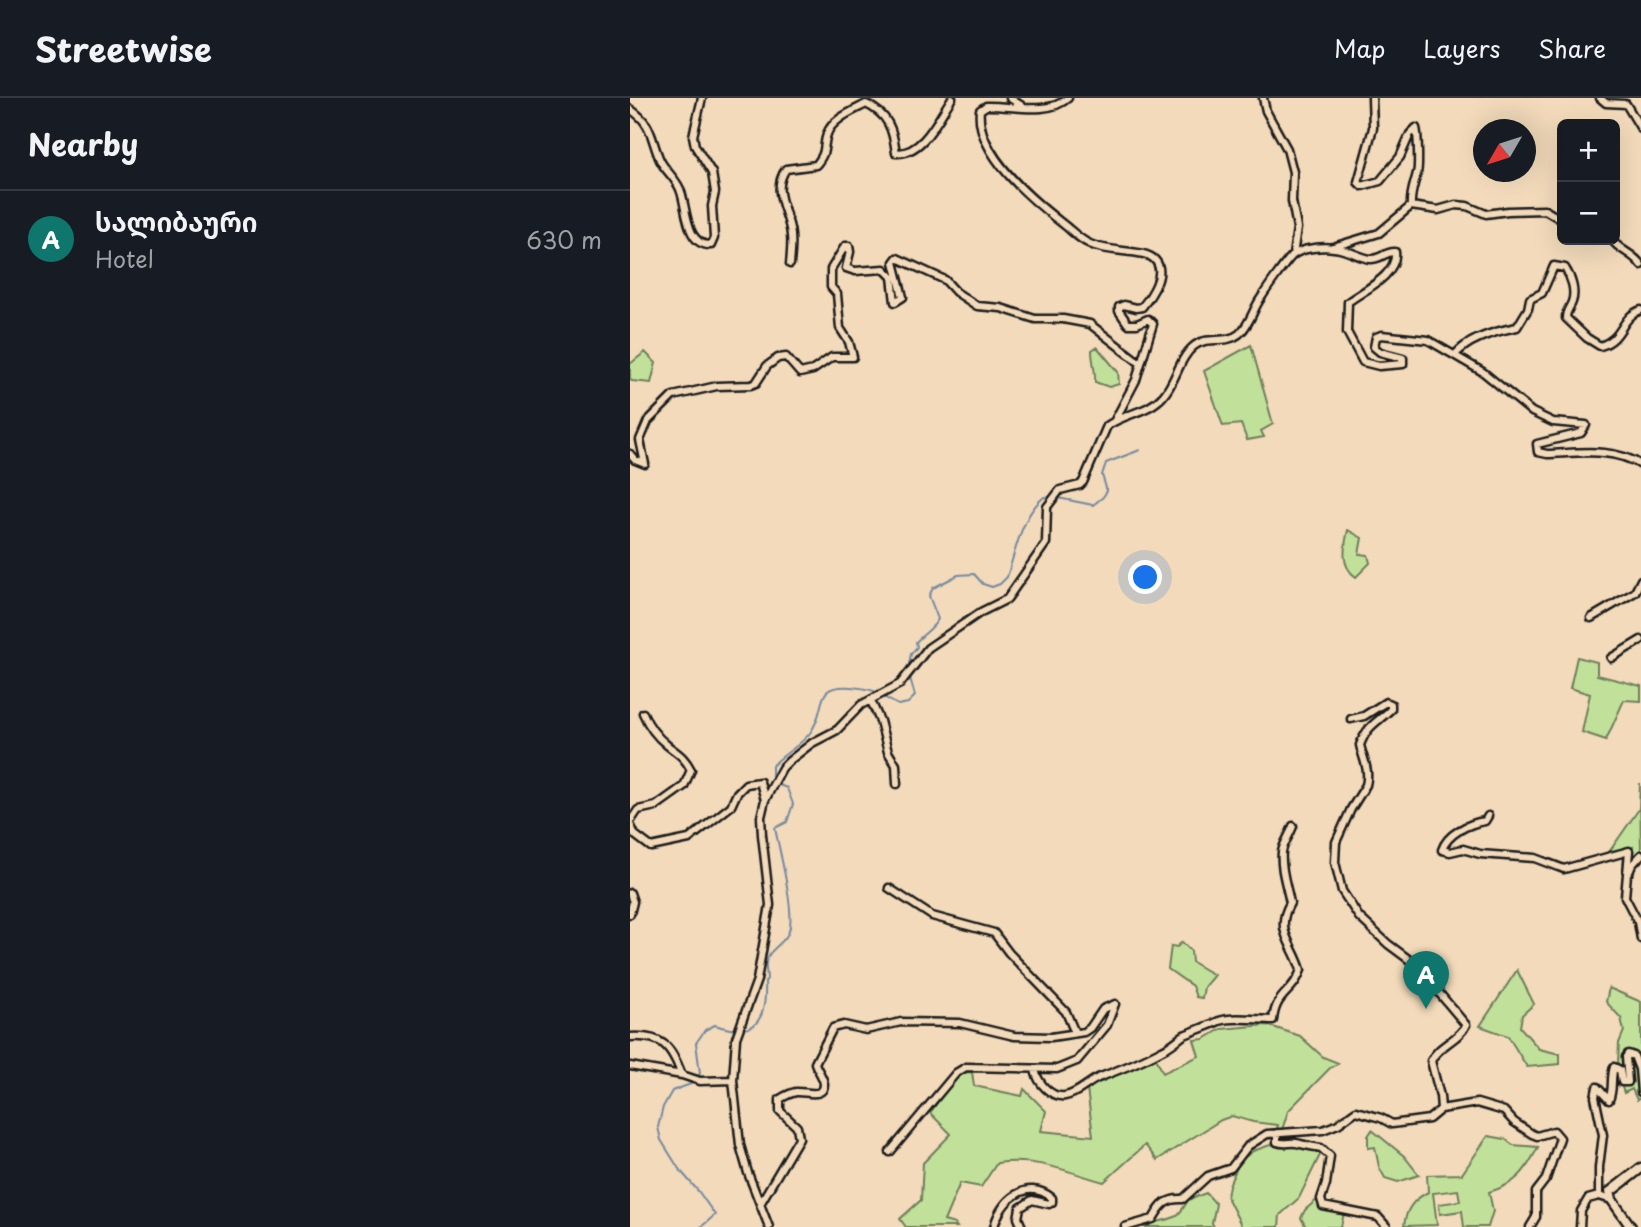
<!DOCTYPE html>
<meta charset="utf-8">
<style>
body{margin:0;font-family:"Playpen Sans","Noto Sans Georgian",sans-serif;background:#20242c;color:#f1f3f6}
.controls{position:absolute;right:21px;top:21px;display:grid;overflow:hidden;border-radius:10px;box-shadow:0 7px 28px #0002}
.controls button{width:63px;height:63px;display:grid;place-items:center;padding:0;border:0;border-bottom:2px solid #363941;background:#171b24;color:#f1f3f6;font:35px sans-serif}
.compass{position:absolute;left:843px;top:21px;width:63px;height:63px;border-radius:50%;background:#171b24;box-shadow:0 7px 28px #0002;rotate:231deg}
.you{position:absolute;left:516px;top:480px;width:24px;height:24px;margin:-18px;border:5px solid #fff;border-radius:50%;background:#1a73e8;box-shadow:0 0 0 10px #1a73e833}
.badge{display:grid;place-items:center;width:46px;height:46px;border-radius:50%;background:#0f766e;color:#fff;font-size:23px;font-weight:700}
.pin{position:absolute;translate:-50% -58px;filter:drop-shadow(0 2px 4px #0008)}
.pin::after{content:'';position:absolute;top:37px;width:24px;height:21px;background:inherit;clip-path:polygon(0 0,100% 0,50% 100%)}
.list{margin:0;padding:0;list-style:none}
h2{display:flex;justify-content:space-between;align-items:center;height:91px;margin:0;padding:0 28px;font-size:30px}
h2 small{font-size:23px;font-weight:400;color:#9ea1a6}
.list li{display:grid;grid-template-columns:46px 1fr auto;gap:21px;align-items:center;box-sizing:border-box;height:98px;padding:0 28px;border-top:2px solid #363941}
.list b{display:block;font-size:26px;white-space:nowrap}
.list p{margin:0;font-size:23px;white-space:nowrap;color:#9ea1a6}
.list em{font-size:23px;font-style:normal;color:#9ea1a6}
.map{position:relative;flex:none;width:1011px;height:1129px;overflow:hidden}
header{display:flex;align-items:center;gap:42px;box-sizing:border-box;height:98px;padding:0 35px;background:#171b24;border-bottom:2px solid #363941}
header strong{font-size:33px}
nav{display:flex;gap:38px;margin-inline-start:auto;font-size:24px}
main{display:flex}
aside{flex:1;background:#171b24}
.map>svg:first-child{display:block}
.green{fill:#c1e19a;stroke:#6e7e5b;stroke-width:2}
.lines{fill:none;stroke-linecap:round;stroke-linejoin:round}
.stream{stroke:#758aa0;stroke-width:2}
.minor-casing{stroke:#1c1c1c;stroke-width:11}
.tertiary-casing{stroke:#1c1c1c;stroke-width:13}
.minor{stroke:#f2daba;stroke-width:6}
.tertiary{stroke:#f2daba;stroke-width:8}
</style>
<header>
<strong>Streetwise</strong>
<nav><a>Map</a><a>Layers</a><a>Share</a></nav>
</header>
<main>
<aside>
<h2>Nearby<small></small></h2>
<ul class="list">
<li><span class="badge">A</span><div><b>სალიბაური</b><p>Hotel</p></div><em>630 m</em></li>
</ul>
</aside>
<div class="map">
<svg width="1011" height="1129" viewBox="0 0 1011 1129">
<rect width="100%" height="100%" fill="#f2daba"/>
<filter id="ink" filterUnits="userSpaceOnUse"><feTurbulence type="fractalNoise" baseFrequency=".0143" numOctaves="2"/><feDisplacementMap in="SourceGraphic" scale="14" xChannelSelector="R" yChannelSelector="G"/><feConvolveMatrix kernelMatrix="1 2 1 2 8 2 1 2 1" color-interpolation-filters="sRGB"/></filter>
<g filter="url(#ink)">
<path class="green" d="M621 247 643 326 631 333 634 339 617 342 611 326 593 328 574 273Z
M467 249 488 274 489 286 479 289 465 284C466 273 462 264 462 252Z
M15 254 26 265 21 285 2 283 0 280V266Z
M718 432 732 440 729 456 738 457 740 465 726 479C710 468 714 449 718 432Z
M947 559 967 564V577L1011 588V603L994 602 976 642 952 634 960 596 940 590Z
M1010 685 1011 755 1001 766 1003 749 977 757 1009 711Z
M552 844 561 853 562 864 584 877 574 889 572 900 566 899 562 888 538 871 541 848 547 849Z
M887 872 904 906 892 917 890 929 909 951 930 956V966L897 969 878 938 850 928Z
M979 890 1011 904V1000L1007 1002 1002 991 994 995 988 977V964L989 945 994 933 991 920 976 904Z
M637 927 670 938 693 959 708 965 700 970 658 1013 652 1032 647 1031 648 1027 623 1024 602 1018 591 1022 527 1062 515 1047 474 1084C438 1074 405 1059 367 1065L351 1089 330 1085 314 1123 325 1126 327 1129H276L270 1121 291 1102 293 1065 321 1036 300 1015 329 975 342 974 344 988 392 998 394 991 416 1013 411 1033 463 1038 457 991 462 985 525 958 533 975 569 958 564 942 574 941 591 931Z
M742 1032 774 1058 789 1077 768 1084 755 1080 749 1069 745 1049 738 1050V1038Z
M858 1038 875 1041 883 1047 908 1049C895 1075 886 1086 859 1094L863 1113 858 1129H834L832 1113 810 1116 809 1106 830 1103 828 1092 803 1095 807 1127 774 1128C776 1111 783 1102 798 1094L797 1077 832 1076Z
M646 1045 690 1051V1057L669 1100 650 1117 649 1129H612L597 1099 599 1087 610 1063 623 1053Z
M576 1095 586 1106 582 1125 584 1129H513C537 1117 544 1129 558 1102Z
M689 1100 692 1110 714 1115 711 1129H676L671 1120 675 1112Z"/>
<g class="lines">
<path class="stream" d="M428 400 463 407 473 399 477 393 472 377 476 365 510 352
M278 571 281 556 287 549 286 544C294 535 303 531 308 521L299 498 303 490 328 477 344 476 353 486 362 489 370 486 377 479C386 452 391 418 414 399L423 400
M252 598 268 607 278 605 285 598 279 576
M142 683V668C153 656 170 648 180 635 199 609 181 586 221 589 230 590 240 590 248 595
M68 979 70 975 66 945 75 932 85 927C125 941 137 923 135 884L137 881C137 876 135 869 136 864 139 849 158 845 160 829 163 806 150 755 145 730L157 724 163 706 157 690 146 686
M66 984 42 993 33 1009 28 1029 31 1042 49 1071 69 1094 85 1117 71 1129"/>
<defs>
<path id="minor" d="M380 0 392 8
M438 0C418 18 381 7 356 8L350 12C345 55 402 102 433 126 441 132 449 141 458 145 478 156 514 150 525 162 537 175 521 198 512 209L506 210 494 207 489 209V213L498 226H507L518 221 523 226 506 282 485 322
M633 0 636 13 657 51 663 74 662 103 667 130 663 157
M970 0 976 5 996 6 1011 31
M0 11C23 26 20 39 30 62 35 73 48 82 51 94 57 111 56 148 81 147L84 140 82 108 85 94 82 75 65 48 63 38 72 0
M781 108 808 112 826 107 837 108 856 116 878 113 915 112 932 122
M982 142C990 153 1003 155 1011 167
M703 149 749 135 781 108C780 95 784 88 787 75 789 70 788 36 786 30L780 36 770 59 750 83 732 88 728 84 743 30 742 0
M160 166C161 156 162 147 161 137 159 113 140 94 156 71L186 67C198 52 192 51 197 36 202 21 223 13 236 6 258 16 263 31 266 55 293 57 309 19 322 0
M825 257C839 240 866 233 887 229L898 211 900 201 912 195 924 168 935 170C941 179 946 193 942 204 940 210 936 212 936 220L957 240 970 248C994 241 990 219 1011 212
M0 356 5 362 15 366
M15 366 10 342 18 323 43 298 87 288 121 287 126 285 137 268 148 260 156 259 170 275 183 272 202 259H223L219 244 210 230 207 196 201 189V171L215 148H219L220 154 216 170 225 173 254 171 262 179 265 204 273 199 264 164 267 160 315 182 326 194 347 208 371 210 405 221H433L460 226 510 265
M961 520 1005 494 1011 482
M981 560 1011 542
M241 603 250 623 258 654 266 667 267 686
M721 621 734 618 756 604 761 606V611C746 626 738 626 730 647 733 661 740 672 736 687L721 711 706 744 705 764 712 793 729 819 758 846 793 872 810 896 836 927C829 942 808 947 801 963L810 998 811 1011
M858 718 855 723C839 725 817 736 812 752L820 754 833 751 850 756 905 760 934 771 999 753 995 799 1008 824 1011 841
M0 724 8 712 26 708 54 688 61 672C54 658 48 656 37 647 27 639 18 627 13 615
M0 726 5 737 21 749 59 741 101 708 107 695 116 686 130 684 135 702
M999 774 1002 767 1011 757
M259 790 302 818 364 835 379 855 436 914 445 935
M0 795 3 804 0 816
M0 939C33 937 41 948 52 977
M0 968 52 977 70 983 103 982
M405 972C408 985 421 1000 435 998 448 996 457 985 468 980 489 972 512 963 532 952 541 948 547 942 554 937 557 936 585 925 589 923 604 918 627 922 643 922 646 894 663 896 671 872 663 845 644 833 660 805 657 789 650 770 652 754 653 746 660 737 663 728
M647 1035V1044C655 1047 659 1044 666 1045 675 1047 682 1049 691 1050L700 1058 696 1086 691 1101 693 1108 748 1119 757 1129
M260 1054 326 975 336 969 427 971 447 963 477 927 485 906
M969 1098V1069L973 1037 965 999 967 989 979 1002C984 991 980 981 984 969L990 972 992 984H998L996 959 998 956 1004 958 1009 971 1011 994
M130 1106 169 1040 167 1029 150 1013V1001C155 998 160 995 166 994 175 993 194 1001 194 986 193 978 187 972 185 965L203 930 214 927 236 932 271 924 330 925 384 938 421 939 454 934 460 930 473 911 485 906
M139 1129 118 1075 110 1047 103 982 106 940 127 882 140 807 132 737 131 719 135 702 152 670 159 663 182 645 207 632 231 607 270 586 298 550 351 514 377 501 416 445 417 409 430 392 450 387 453 384 477 328C495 315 518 315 533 298 546 284 549 260 564 248 577 237 595 247 609 236 620 227 623 211 631 200 636 192 657 162 663 157 672 150 693 148 704 150 717 151 728 159 740 161 750 162 756 153 765 154 768 177 734 192 718 204L717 234 733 264 749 268 773 266V260L750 254 744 249 746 239 751 237 798 242 853 274 902 314 923 324 956 327 951 335 907 346 908 354 917 356C949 355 984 349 1011 367
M364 1129C370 1103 396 1079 422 1100V1104L419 1106 402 1102 390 1110 388 1120 392 1129
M495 1129 523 1121C531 1107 536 1100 553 1101L578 1078 601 1070 618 1048 637 1036 693 1032 708 1026 726 1013 751 1020 762 1026 799 1021 811 1011 847 1005 874 1013 884 1024 902 1036 907 1038 924 1033 930 1040 916 1081 906 1094V1119L900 1129
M950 1129 951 1113 958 1101 969 1098 982 1102"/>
<path id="tertiary" d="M1001 1129 982 1102 980 1094 1011 1070"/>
</defs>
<use href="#minor" class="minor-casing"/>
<use href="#tertiary" class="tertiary-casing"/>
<use href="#minor" class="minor"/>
<use href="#tertiary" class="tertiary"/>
</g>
</g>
</svg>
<div class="controls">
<button>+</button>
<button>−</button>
</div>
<svg class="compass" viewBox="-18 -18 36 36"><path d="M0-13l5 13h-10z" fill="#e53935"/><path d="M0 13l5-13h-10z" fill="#9ea1a6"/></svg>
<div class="you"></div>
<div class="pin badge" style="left:796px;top:911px">A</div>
</div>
</main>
